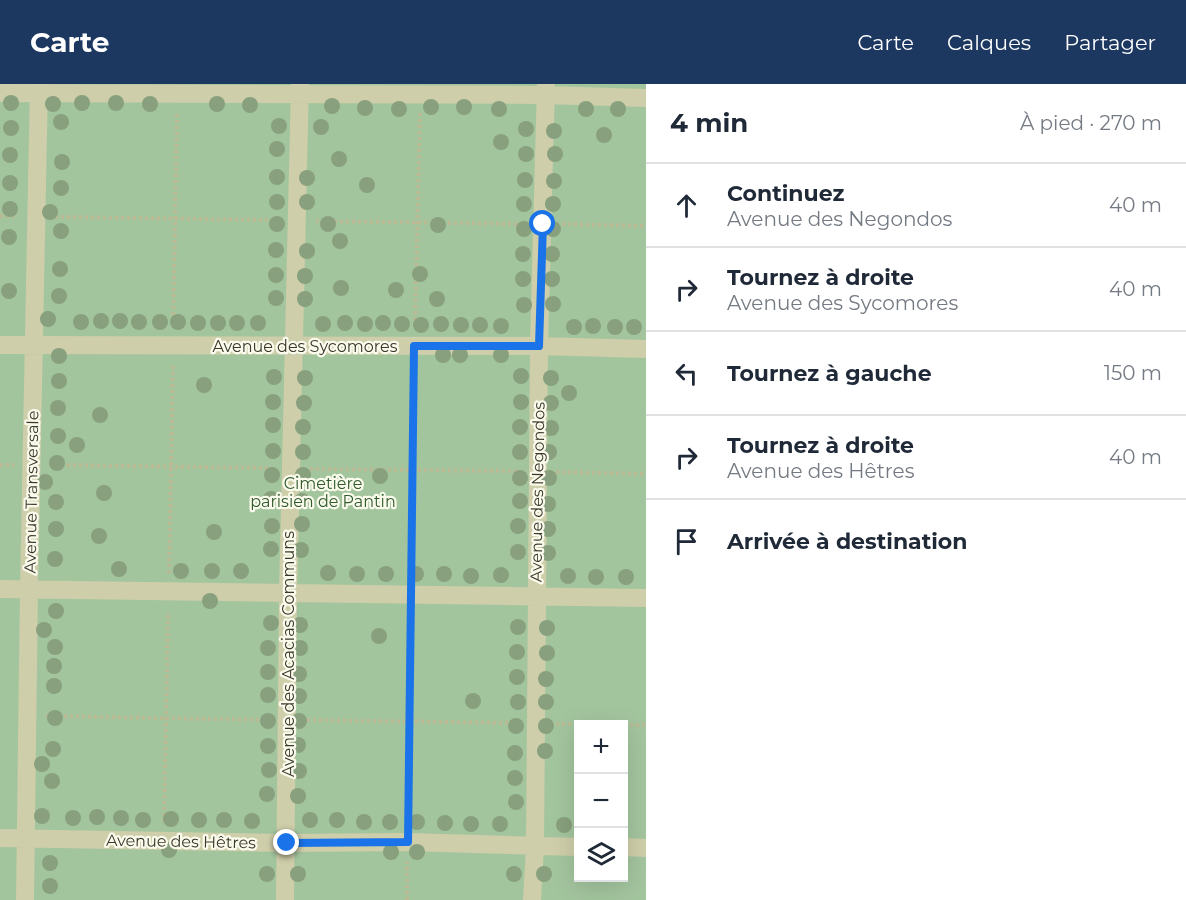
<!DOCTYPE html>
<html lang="fr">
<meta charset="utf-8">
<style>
body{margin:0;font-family:Montserrat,sans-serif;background:#f2f2f3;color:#1f2937}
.controls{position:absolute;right:18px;bottom:18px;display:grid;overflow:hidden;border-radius:0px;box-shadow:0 6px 24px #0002}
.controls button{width:54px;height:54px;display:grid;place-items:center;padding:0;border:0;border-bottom:2px solid #e0e1e3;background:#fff;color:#1f2937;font:30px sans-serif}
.stop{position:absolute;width:18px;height:18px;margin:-14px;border:4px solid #1a73e8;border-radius:50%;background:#fff}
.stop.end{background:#1a73e8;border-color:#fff;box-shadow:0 2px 6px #0008}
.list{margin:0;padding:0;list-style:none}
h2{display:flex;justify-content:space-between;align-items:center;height:78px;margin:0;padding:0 24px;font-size:26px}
h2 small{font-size:20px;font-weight:400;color:#747a83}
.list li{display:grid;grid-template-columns:39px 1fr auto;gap:18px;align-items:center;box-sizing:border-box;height:84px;padding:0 24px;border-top:2px solid #e0e1e3}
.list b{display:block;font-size:22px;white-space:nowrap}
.list p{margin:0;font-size:20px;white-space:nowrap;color:#747a83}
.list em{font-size:20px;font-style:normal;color:#747a83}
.icon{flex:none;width:33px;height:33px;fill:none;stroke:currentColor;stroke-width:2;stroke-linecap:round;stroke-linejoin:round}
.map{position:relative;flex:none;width:646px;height:816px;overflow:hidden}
header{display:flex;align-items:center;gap:36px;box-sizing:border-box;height:84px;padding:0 30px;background:#1c3760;color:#fff}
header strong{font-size:28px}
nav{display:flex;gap:33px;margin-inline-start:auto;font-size:21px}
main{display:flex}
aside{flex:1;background:#fff}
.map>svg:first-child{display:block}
.green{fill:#a3c59e;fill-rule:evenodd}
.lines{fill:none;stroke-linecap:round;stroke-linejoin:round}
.path{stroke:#bab994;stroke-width:4;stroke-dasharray:3 3;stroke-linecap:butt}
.minor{stroke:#ceceaa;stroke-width:18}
.tree{fill:#88a07d}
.route{stroke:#1a73e8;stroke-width:8}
.labels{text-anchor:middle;stroke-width:4.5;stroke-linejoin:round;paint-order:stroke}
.street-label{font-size:16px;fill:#3b382a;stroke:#fafbec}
.park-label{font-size:16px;fill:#305b2c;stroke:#fafbec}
</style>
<header>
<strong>Carte</strong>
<nav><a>Carte</a><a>Calques</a><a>Partager</a></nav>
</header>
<main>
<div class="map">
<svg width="646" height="816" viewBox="0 0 646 816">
<rect width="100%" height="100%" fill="#f3f5df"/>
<path class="green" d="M0 0H646V816H0ZM578 640H624V794H578Z"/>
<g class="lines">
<path class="path" d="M0 132H17
M55 133 278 136
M316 137 524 140
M562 140 646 142
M415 242 420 28
M173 243 177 29
M0 381H14
M49 381 272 384
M310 385 518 387
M556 388 646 390
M169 489 173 281
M411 491 414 280
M46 632 269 636
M307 636 518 639
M556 640H595
M624 641H646
M164 738 168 527
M408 740 411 529
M407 816V778"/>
<path class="minor" d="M0 9 546 11 646 14
M0 261 539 262 646 265
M0 505 646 514
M0 754 287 759 408 758 578 763
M624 763 646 764
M25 816 29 505 39 0
M285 816 288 510 300 0
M532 816 535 762 539 262 546 0"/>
</g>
<g class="tree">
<circle cx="11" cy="19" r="8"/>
<circle cx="82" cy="19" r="8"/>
<circle cx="116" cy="19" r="8"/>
<circle cx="53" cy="20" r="8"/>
<circle cx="150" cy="20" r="8"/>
<circle cx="217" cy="20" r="8"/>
<circle cx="250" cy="21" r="8"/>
<circle cx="332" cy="22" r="8"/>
<circle cx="431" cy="23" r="8"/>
<circle cx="464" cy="23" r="8"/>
<circle cx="365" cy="24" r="8"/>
<circle cx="399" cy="25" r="8"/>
<circle cx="499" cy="25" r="8"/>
<circle cx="586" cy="25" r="8"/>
<circle cx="618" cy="25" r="8"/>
<circle cx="61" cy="38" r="8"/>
<circle cx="279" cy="42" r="8"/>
<circle cx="321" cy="43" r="8"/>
<circle cx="11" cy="44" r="8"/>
<circle cx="526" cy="45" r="8"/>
<circle cx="554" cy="47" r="8"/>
<circle cx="604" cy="51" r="8"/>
<circle cx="501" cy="58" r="8"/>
<circle cx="277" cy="65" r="8"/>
<circle cx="526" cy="70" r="8"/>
<circle cx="555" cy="70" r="8"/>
<circle cx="10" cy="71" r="8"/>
<circle cx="339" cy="75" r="8"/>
<circle cx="62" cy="78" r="8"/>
<circle cx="277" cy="93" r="8"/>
<circle cx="307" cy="94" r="8"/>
<circle cx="525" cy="96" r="8"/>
<circle cx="554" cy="97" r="8"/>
<circle cx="10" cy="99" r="8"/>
<circle cx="367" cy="101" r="8"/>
<circle cx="61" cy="104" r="8"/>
<circle cx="277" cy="118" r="8"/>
<circle cx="307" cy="118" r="8"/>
<circle cx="524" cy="120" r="8"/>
<circle cx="553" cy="120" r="8"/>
<circle cx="10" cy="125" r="8"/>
<circle cx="50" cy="128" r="8"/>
<circle cx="277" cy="140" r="8"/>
<circle cx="328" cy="140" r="8"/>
<circle cx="438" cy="141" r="8"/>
<circle cx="524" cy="145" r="8"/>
<circle cx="553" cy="145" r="8"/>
<circle cx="61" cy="147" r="8"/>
<circle cx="9" cy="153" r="8"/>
<circle cx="340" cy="157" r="8"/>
<circle cx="276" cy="166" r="8"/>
<circle cx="307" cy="167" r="8"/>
<circle cx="523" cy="170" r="8"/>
<circle cx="552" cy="170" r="8"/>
<circle cx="60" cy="185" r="8"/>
<circle cx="420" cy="190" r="8"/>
<circle cx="276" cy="191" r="8"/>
<circle cx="305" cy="192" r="8"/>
<circle cx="523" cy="195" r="8"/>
<circle cx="552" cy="195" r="8"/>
<circle cx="341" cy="204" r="8"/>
<circle cx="396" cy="206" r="8"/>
<circle cx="9" cy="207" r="8"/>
<circle cx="59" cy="212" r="8"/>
<circle cx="276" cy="214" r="8"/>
<circle cx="305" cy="215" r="8"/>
<circle cx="437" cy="215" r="8"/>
<circle cx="553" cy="220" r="8"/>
<circle cx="524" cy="221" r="8"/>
<circle cx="48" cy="235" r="8"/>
<circle cx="101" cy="237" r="8"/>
<circle cx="120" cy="237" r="8"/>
<circle cx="81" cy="238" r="8"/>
<circle cx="139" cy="238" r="8"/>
<circle cx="160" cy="238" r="8"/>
<circle cx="178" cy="238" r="8"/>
<circle cx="198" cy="239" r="8"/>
<circle cx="218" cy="239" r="8"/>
<circle cx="237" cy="239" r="8"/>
<circle cx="258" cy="239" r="8"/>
<circle cx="345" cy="239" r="8"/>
<circle cx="383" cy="239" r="8"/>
<circle cx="323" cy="240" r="8"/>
<circle cx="365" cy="240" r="8"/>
<circle cx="402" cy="240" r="8"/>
<circle cx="441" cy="240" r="8"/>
<circle cx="421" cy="241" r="8"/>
<circle cx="461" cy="241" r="8"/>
<circle cx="480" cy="241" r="8"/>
<circle cx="501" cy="242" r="8"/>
<circle cx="593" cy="242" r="8"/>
<circle cx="574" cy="243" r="8"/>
<circle cx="615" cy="243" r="8"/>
<circle cx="634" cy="243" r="8"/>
<circle cx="443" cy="271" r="8"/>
<circle cx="460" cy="271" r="8"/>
<circle cx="501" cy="271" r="8"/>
<circle cx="59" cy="272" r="8"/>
<circle cx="521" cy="292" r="8"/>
<circle cx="274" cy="293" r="8"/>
<circle cx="305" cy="294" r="8"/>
<circle cx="551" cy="294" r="8"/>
<circle cx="59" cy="297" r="8"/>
<circle cx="204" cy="301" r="8"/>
<circle cx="569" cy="309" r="8"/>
<circle cx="273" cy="318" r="8"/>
<circle cx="521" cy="318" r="8"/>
<circle cx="304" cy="319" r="8"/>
<circle cx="551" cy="319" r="8"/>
<circle cx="58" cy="324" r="8"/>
<circle cx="100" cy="331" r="8"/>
<circle cx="273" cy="341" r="8"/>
<circle cx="303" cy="343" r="8"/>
<circle cx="520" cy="343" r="8"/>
<circle cx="551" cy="344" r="8"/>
<circle cx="58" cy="352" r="8"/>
<circle cx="77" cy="361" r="8"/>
<circle cx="273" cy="367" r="8"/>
<circle cx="303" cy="368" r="8"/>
<circle cx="520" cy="368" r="8"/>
<circle cx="549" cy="368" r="8"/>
<circle cx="57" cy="379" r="8"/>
<circle cx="272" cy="391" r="8"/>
<circle cx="303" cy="391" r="8"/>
<circle cx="380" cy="392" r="8"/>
<circle cx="520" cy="394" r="8"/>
<circle cx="549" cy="394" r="8"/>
<circle cx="45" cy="398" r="8"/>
<circle cx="104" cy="409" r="8"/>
<circle cx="271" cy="415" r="8"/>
<circle cx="302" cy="417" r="8"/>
<circle cx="520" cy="417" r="8"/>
<circle cx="56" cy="418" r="8"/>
<circle cx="548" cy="420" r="8"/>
<circle cx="302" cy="440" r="8"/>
<circle cx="272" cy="442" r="8"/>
<circle cx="518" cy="442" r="8"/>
<circle cx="56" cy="445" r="8"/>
<circle cx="548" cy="445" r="8"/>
<circle cx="214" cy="448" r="8"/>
<circle cx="99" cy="452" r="8"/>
<circle cx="271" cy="465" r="8"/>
<circle cx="301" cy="466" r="8"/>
<circle cx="518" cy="468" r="8"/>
<circle cx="548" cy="469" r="8"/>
<circle cx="55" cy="475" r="8"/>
<circle cx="119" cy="485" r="8"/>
<circle cx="181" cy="487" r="8"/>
<circle cx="212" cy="487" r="8"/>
<circle cx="241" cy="487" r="8"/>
<circle cx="328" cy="489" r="8"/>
<circle cx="357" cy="490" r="8"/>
<circle cx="386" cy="490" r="8"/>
<circle cx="416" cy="490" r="8"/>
<circle cx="444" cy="490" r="8"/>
<circle cx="501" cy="491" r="8"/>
<circle cx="471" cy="492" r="8"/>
<circle cx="568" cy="492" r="8"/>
<circle cx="596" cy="493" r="8"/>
<circle cx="626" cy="493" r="8"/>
<circle cx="210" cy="517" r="8"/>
<circle cx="56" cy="527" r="8"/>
<circle cx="271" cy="539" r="8"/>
<circle cx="300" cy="541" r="8"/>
<circle cx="518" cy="543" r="8"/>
<circle cx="547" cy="544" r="8"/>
<circle cx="44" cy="546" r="8"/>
<circle cx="379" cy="552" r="8"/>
<circle cx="55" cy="563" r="8"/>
<circle cx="268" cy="564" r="8"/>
<circle cx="300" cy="564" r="8"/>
<circle cx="517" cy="568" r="8"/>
<circle cx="547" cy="569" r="8"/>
<circle cx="54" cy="582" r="8"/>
<circle cx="268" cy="588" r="8"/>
<circle cx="299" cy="590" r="8"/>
<circle cx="517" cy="593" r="8"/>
<circle cx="546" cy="595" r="8"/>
<circle cx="54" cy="602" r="8"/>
<circle cx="268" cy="611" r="8"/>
<circle cx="299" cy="612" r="8"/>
<circle cx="473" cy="617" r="8"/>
<circle cx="518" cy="618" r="8"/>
<circle cx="546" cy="618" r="8"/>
<circle cx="55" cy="634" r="8"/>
<circle cx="268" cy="637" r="8"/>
<circle cx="299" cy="637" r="8"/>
<circle cx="516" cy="642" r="8"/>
<circle cx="546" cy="642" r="8"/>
<circle cx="298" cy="661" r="8"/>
<circle cx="268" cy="662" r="8"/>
<circle cx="53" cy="665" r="8"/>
<circle cx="545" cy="667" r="8"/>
<circle cx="515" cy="669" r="8"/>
<circle cx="42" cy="680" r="8"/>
<circle cx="269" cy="686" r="8"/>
<circle cx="299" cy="687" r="8"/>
<circle cx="515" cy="694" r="8"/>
<circle cx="52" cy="697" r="8"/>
<circle cx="267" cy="710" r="8"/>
<circle cx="298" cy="712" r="8"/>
<circle cx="516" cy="718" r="8"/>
<circle cx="42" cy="732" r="8"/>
<circle cx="97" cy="733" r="8"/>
<circle cx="73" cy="734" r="8"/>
<circle cx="121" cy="734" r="8"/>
<circle cx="171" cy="735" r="8"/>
<circle cx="143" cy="736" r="8"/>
<circle cx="199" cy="736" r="8"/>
<circle cx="224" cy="736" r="8"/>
<circle cx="310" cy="736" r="8"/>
<circle cx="337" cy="736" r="8"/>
<circle cx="252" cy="737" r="8"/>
<circle cx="364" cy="738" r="8"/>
<circle cx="390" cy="738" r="8"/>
<circle cx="417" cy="738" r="8"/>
<circle cx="445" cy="739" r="8"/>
<circle cx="471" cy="740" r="8"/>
<circle cx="500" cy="740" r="8"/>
<circle cx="564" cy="741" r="8"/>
<circle cx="169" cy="766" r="8"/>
<circle cx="391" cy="768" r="8"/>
<circle cx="417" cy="768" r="8"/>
<circle cx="50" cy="779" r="8"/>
<circle cx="267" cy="790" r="8"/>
<circle cx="298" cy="790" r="8"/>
<circle cx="514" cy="790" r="8"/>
<circle cx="544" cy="790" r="8"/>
<circle cx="50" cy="802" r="8"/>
</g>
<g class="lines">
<path class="route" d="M287 759 408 758 414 262H539L543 140"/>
</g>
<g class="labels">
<g class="street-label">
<text x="305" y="268">Avenue des Sycomores</text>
<text transform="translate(31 408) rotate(-89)" y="6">Avenue Transversale</text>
<text transform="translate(537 408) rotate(-89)" y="6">Avenue des Negondos</text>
<text transform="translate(288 570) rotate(-90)" y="6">Avenue des Acacias Communs</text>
<text transform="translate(181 757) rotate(1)" y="6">Avenue des Hêtres</text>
</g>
<g class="park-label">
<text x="323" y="405">Cimetière<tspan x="323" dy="18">parisien de Pantin</tspan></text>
</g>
</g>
</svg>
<div class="controls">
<button>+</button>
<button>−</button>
<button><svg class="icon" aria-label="layers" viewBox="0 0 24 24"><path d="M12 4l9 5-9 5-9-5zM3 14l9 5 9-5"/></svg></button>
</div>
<div class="stop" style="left:543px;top:140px"></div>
<div class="stop end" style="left:287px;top:759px"></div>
</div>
<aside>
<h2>4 min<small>À pied · 270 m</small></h2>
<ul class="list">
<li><svg class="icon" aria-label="ahead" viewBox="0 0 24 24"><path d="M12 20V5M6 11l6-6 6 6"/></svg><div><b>Continuez</b><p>Avenue des Negondos</p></div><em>40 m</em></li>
<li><svg class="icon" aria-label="right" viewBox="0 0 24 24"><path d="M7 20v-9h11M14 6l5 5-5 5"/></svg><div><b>Tournez à droite</b><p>Avenue des Sycomores</p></div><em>40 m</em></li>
<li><svg class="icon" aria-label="left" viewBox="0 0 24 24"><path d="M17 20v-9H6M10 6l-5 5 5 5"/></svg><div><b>Tournez à gauche</b></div><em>150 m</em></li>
<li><svg class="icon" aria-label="right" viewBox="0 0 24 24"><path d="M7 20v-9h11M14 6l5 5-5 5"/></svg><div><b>Tournez à droite</b><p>Avenue des Hêtres</p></div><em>40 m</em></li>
<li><svg class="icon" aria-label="arrive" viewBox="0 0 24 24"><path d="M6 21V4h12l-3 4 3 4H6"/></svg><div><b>Arrivée à destination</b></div></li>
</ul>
</aside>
</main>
